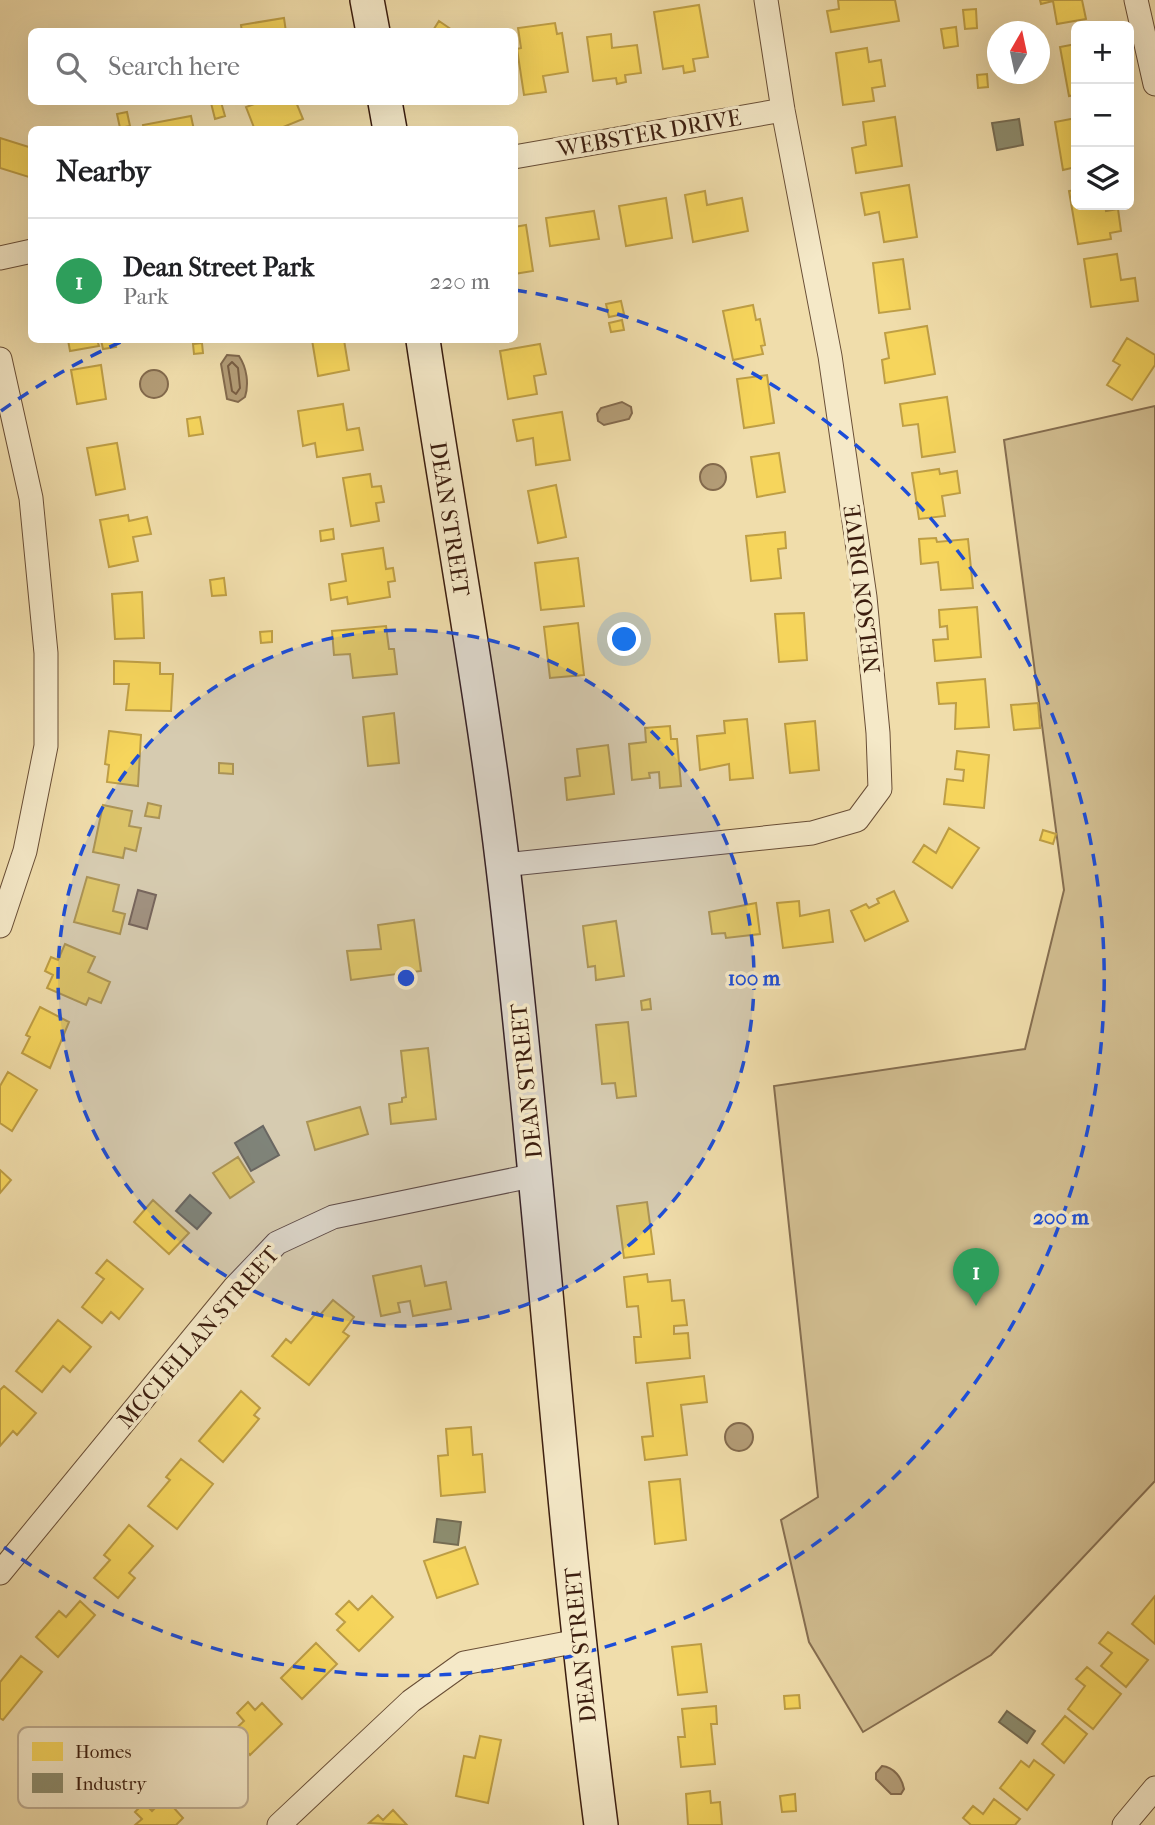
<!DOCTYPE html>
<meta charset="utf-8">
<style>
body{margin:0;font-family:"IM FELL French Canon",serif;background:#f2f2f2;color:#202124}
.controls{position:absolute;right:21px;top:21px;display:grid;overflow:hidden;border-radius:10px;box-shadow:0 7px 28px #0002}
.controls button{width:63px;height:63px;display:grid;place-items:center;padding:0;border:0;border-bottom:2px solid #e0e0e0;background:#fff;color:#202124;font:35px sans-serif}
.compass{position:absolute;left:987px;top:21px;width:63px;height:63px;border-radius:50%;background:#fff;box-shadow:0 7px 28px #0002;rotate:9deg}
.you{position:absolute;left:625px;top:640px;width:24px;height:24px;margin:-18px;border:5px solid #fff;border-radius:50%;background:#1a73e8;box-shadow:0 0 0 10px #1a73e833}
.badge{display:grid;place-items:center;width:46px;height:46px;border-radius:50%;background:#db2777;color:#fff;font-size:23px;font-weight:700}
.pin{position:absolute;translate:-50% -58px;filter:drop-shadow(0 2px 4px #0008)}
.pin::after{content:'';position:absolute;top:37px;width:24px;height:21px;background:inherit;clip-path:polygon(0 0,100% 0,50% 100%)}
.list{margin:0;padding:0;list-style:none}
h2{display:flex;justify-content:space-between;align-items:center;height:91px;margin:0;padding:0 28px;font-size:30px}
h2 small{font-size:23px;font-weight:400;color:#757577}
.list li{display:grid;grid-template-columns:46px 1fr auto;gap:21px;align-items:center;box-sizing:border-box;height:126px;padding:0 28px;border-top:2px solid #e0e0e0}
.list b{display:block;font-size:26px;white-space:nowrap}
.list p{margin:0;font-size:23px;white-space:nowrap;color:#757577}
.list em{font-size:23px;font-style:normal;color:#757577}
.icon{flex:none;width:38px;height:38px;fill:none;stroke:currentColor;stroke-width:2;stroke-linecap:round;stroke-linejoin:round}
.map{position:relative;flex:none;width:1155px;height:1825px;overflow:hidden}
.search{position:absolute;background:#fff;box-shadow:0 7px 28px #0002;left:28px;top:28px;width:490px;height:77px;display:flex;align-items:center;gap:18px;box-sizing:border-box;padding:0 24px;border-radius:10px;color:#757577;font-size:26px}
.panel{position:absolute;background:#fff;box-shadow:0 7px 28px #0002;left:28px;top:126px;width:490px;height:217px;border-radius:10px}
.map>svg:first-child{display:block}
.green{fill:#d1bd90;stroke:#866e50;stroke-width:2}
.water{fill:#b39c76;stroke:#836a4d;stroke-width:2}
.homes{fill:#f6d55c;stroke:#be9e45;stroke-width:2}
.industry{fill:#8c8c6e;stroke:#746b52;stroke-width:2}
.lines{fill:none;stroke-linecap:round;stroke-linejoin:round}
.shore{stroke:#785d42;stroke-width:2}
.street-casing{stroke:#694e36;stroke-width:25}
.secondary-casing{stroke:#3c1e0f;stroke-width:36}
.street{stroke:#f5e9c8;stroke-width:23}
.secondary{stroke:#f5e9c8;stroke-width:33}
.ring{fill:none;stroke:#1d4ed8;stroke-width:3.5;stroke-dasharray:12 9}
.labels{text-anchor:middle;stroke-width:7;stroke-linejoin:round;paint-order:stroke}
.street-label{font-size:23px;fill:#3c1e0f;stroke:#f5e9c8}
.key{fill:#f5e9c8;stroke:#beac90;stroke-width:2}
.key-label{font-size:19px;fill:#3c1e0f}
.centre{fill:#1d4ed8;stroke:#f5e9c8;stroke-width:3.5}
.ring-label{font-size:21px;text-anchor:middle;font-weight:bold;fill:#1d4ed8;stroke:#f5e9c8;stroke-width:7;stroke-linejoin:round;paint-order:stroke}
</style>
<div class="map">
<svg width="1155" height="1825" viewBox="0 0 1155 1825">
<rect width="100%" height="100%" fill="#f0ddab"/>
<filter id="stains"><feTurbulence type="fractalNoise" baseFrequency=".00286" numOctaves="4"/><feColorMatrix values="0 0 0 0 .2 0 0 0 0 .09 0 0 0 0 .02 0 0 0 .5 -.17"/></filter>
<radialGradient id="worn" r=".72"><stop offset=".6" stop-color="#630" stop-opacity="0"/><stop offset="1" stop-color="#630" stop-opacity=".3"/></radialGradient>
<path class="green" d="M1155 406V1481L991 1655 863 1732 809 1642 781 1520 818 1497 774 1086 1025 1049 1064 890 1004 440Z"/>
<path class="water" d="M227 355 239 356C247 368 249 384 245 397L238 402 227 399 221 364Z
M140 384a14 14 0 1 1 28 0a14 14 0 1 1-28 0Z
M622 402 631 407 632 413 629 419 604 425 598 421 597 414 601 408Z
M700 477a13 13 0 1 1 26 0a13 13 0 1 1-26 0Z
M138 890 156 895 147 929 129 924Z
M725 1437a14 14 0 1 1 28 0a14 14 0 1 1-28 0Z
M882 1766C894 1767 902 1778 904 1789L901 1794H891L876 1779V1773Z"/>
<path class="homes" d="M838 0H895L899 21 831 32 827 11 839 9Z
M1040 0H1082L1086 19 1057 24 1053 1 1041 4Z
M699 5 708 57 693 59 695 71 684 73 683 66 663 69 654 12Z
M976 9 977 28 965 29 963 10Z
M284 18 286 32H242L241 25Z
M439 21 455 32H432Z
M555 23 557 34 562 33 568 72 543 76 546 92 524 95 517 49 521 48 518 28Z
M956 27 958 46 944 48 941 29Z
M611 34 612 48 637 45 641 73 625 75 626 82 617 84 616 78 593 81 587 37Z
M1076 44V95L1069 96 1060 47Z
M867 48 869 62 881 60 885 86 872 88 874 101 843 105 836 53Z
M987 74 988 87 978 88 977 75Z
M221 102 225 116 215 119 211 103Z
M260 102H296L303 119 276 130H255L246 107Z
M127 112 130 126 120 128 117 114Z
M191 116 194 130H144L143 125Z
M895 117 902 166 856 173 852 148 866 145 863 122Z
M1076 118V167L1063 170 1055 122Z
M0 138 32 148V178L0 168Z
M909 185 917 237 884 242 879 212 865 215 861 193Z
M1076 190V205H1105L1106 211 1118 209 1121 231 1110 233 1111 239 1078 244 1069 191Z
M705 191 707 205 742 198 748 231 693 242 685 195Z
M666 198 672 238 626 246 619 206Z
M594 211 599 239 550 246 546 218Z
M526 225 533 271 514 274V227Z
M1117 254 1121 280 1135 278 1138 301 1091 307 1084 259Z
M903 259 910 309 879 313 873 263Z
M621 301 624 314 609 317 606 304Z
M753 305 756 320 760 319 765 345 761 346 763 354 733 360 723 311Z
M622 320 624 330 611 332 609 323Z
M927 326 935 374 885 383 882 360 889 358 885 333Z
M1127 338 1155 355V365L1132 400 1107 385 1120 365 1113 361Z
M68 340H97L99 346 70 351Z
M101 340H114L116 347 103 349Z
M312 340H344L349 370 318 376Z
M202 343 203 353 194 354 193 344Z
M540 344 546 374 534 376 537 394 508 399 500 351Z
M101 365 106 399 77 404 71 370Z
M767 375 774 423 744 428 737 379Z
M947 397 955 452 922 457 918 424 903 426 900 404Z
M343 404 347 430 359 428 363 450 317 457 315 443 303 446 298 411Z
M562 412 570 460 536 465 533 438 517 441 513 420Z
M200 417 203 434 189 436 187 419Z
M117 443 125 489 96 495 87 448Z
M779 453 785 492 757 497 751 457Z
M939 469 940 474 957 471 960 493 942 496 945 516 919 519 912 473Z
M370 474 372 487 381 486 384 502 376 503 379 521 351 526 343 478Z
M556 485 566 537 538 543 528 491Z
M128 515 129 521 147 517 151 534 133 537 138 561 109 567 100 520Z
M333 529 334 539 321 541 320 531Z
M785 532 786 548 778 549 781 578 751 581 746 536Z
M936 538 937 542 968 539 973 588 941 590 938 562 921 564 919 539Z
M383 548 386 569 393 568 395 581 388 582 390 597 348 604 347 597 331 600 329 584 346 581 342 554Z
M578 558 584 606 541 610 535 563Z
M224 578 226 595 212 596 210 580Z
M142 592 144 638 115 639 112 594Z
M977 607 981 657 935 661 933 640 948 639 947 626 940 627 939 610Z
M804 613 807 660 779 662 775 614Z
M578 623 584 675 550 678 544 627Z
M386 626 389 649H394L397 674 353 678 350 654 334 655 332 631Z
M272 631V642L261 643 260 632Z
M114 661 160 663V674H173L171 711 126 710 129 684H114Z
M985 679 989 727 955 729 956 703 939 704 937 683Z
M1038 703 1040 728 1014 730 1011 705Z
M394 713 399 763 368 766 363 717Z
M747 719 753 778 730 780 729 764 700 770 697 736 725 733 724 721Z
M815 721 819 770 790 773 785 724Z
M670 726 671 739H677L681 786 660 788 659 772 649 773 650 778 632 780 629 744 646 742 645 728Z
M109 731 141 735 138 786 107 782 109 765 105 764Z
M608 745 614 794 567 800 565 778 580 776 577 749Z
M957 751 989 755 984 808 944 804 947 779 963 781 964 770 955 769Z
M219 763 233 764V774L219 773Z
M148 803 161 806 159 818 145 816Z
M103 805 132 811 129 826 141 828 136 851 125 848 123 858 93 852Z
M949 828 979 848 952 888 913 862 924 845 936 853Z
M1043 830 1056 834 1053 844 1040 840Z
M87 877 119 885 113 911 125 914 120 934 74 922Z
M894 891 908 921 865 941 851 911 866 904 869 908 879 903 877 899Z
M799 901 800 916 829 910 833 942 783 948 777 903Z
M756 903 760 934 726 938 725 933 712 934 709 912Z
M414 920 421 971 351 980 347 951 381 949 378 925Z
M616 921 624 976 596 980 595 966 588 967 583 926Z
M65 944 95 957 88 972 110 982 101 1003 89 998 86 1005 47 988 53 975 45 971 51 957 58 960Z
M650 999 651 1009 642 1010 641 1001Z
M40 1007 69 1022 50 1068 22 1053 30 1037 26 1035Z
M628 1022 636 1096 617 1098 615 1083 602 1084 596 1025Z
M428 1048 436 1119 391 1124 389 1104 402 1102V1098L406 1097 401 1051Z
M8 1072 37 1090 12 1131 0 1123V1086Z
M360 1107 368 1134 315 1150 307 1122Z
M238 1157 254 1182 230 1198 213 1173Z
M0 1170 11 1180 0 1193Z
M153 1200 189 1233 169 1254 134 1222Z
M647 1202 654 1254 624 1258 617 1206Z
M107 1260 143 1289 119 1319 111 1312 102 1323 82 1307 104 1279 96 1273Z
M421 1266 425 1286 446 1282 451 1309 413 1316 410 1301 398 1303 400 1312 381 1316 373 1276Z
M647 1274 648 1282 670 1280 672 1301 684 1300 687 1325 674 1326V1334L688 1333 690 1358 636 1363 634 1337H641L638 1306 627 1307 624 1277Z
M333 1300 354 1317 343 1332 349 1336 309 1385 272 1356 286 1339 291 1343 317 1312 320 1315Z
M58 1320 91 1347 70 1372 63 1366 42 1392 16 1371Z
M704 1376 707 1402 681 1405 687 1455 645 1460 642 1437 653 1436 647 1383Z
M4 1386 36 1413 17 1435 13 1431 0 1446V1390Z
M241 1391 260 1408 254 1415 259 1419 223 1462 199 1441Z
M471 1427 473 1455 482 1454 485 1492 441 1496 438 1456 448 1455 446 1429Z
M181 1459 213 1484 177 1529 148 1506 170 1480 166 1477Z
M680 1479 686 1540 655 1544 649 1482Z
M129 1525 153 1546 129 1573 135 1578 118 1598 94 1578 110 1560 104 1555Z
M465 1547 478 1584 437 1598 424 1561Z
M372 1596 393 1617 359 1651 337 1630 345 1622 336 1614 349 1601 358 1610Z
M1155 1596V1644L1132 1624Z
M80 1601 95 1615 58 1657 36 1637 59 1611 66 1617Z
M1108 1632 1148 1660 1126 1687 1101 1666 1112 1653 1099 1643Z
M316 1643 337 1664 302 1699 281 1678Z
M701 1644 707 1692 678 1695 672 1647Z
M21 1656 42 1672 3 1720 0 1718V1682Z
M1087 1667 1121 1694 1093 1729 1068 1709 1085 1686 1076 1679Z
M799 1695 800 1708 785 1709 784 1696Z
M248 1702 255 1710 262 1703 282 1724 250 1755 230 1734 244 1721 237 1713Z
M716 1706 717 1724H711L715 1764 681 1767 678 1737H685L682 1709Z
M1065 1716 1087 1734 1064 1763 1042 1744Z
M480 1736 501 1740 488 1803 456 1796 464 1756 475 1758Z
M1034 1760 1054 1775 1027 1810 1000 1788 1021 1761 1029 1767Z
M710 1791 711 1803 720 1802 722 1825H688L686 1794Z
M795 1794 796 1811 782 1812 780 1796Z
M165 1798 183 1818 176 1825H135L142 1819 135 1812 144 1803 152 1811Z
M994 1799 1020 1819 1015 1825H971L963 1818 973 1806 983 1814Z
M393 1810 407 1825 369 1823 378 1815 383 1820Z"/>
<path class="industry" d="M1019 119 1023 145 997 150 992 123Z
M263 1126 279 1155 251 1171 235 1143Z
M190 1195 211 1213 197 1229 176 1211Z
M437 1519 461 1522 458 1545 434 1542Z
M1007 1711 1035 1731 1027 1743 999 1722Z"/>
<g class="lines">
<path class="shore" d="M232 362 238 368 240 388 236 394 232 391 228 366Z"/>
<defs>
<path id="street" d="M1136 0 1155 84
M514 157 783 110
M0 258 32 251
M0 359 31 498 46 653V746L25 851 0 926
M503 865 812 833 857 820 880 789 878 733 865 597 830 356 783 110 766 0
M0 1573 234 1288 277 1243 333 1217 536 1175
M279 1825 411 1701 464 1663 578 1641
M1124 1825 1155 1788"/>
<path id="secondary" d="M367 0 373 32
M385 102 390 130
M423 340C449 515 482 691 503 867 541 1186 560 1507 601 1825"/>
</defs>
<use href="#street" class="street-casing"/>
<use href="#secondary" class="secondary-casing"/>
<use href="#street" class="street"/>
<use href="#secondary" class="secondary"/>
</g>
<circle cx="406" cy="978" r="348" fill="#1d4ed8" fill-opacity=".12"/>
<g class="ring">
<circle cx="406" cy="978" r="348"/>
<path d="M1 411A697 697 0 0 1 123 341M515 290A697 697 0 1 1 1 1545"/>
</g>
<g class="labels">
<g class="street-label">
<text transform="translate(649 133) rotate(-10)" y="8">WEBSTER DRIVE</text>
<text transform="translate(450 519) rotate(81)" y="8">DEAN STREET</text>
<text transform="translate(862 589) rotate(-97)" y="8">NELSON DRIVE</text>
<text transform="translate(526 1081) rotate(-96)" y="8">DEAN STREET</text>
<text transform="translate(198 1337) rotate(-49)" y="8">MCCLELLAN STREET</text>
<text transform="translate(580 1645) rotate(-96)" y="8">DEAN STREET</text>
</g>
</g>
<rect x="18" y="1727" width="230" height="81" rx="10" class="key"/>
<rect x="32" y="1742" width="31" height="19" fill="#f6d55c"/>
<rect x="32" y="1773" width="31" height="20" fill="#8c8c6e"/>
<g class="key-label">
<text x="75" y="1758">Homes</text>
<text x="75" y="1790">Industry</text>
</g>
<circle cx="406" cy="978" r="10" class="centre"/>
<g class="ring-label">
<text x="754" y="985">100 m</text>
<text x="1061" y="1224">200 m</text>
</g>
<rect width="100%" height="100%" filter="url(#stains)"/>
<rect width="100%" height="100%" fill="url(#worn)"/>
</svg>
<div class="controls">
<button>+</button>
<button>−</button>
<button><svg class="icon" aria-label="layers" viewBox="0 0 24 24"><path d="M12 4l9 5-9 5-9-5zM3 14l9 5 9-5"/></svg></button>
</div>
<svg class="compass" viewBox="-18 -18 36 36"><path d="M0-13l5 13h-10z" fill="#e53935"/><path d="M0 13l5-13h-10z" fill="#757577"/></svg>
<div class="you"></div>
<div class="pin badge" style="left:976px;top:1306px;background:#2e9e5b">1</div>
<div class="search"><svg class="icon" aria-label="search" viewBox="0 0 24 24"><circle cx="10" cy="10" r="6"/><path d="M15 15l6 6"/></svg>Search here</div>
<section class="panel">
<h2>Nearby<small></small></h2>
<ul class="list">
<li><span class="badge" style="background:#2e9e5b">1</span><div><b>Dean Street Park</b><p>Park</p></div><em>220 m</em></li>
</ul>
</section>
</div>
